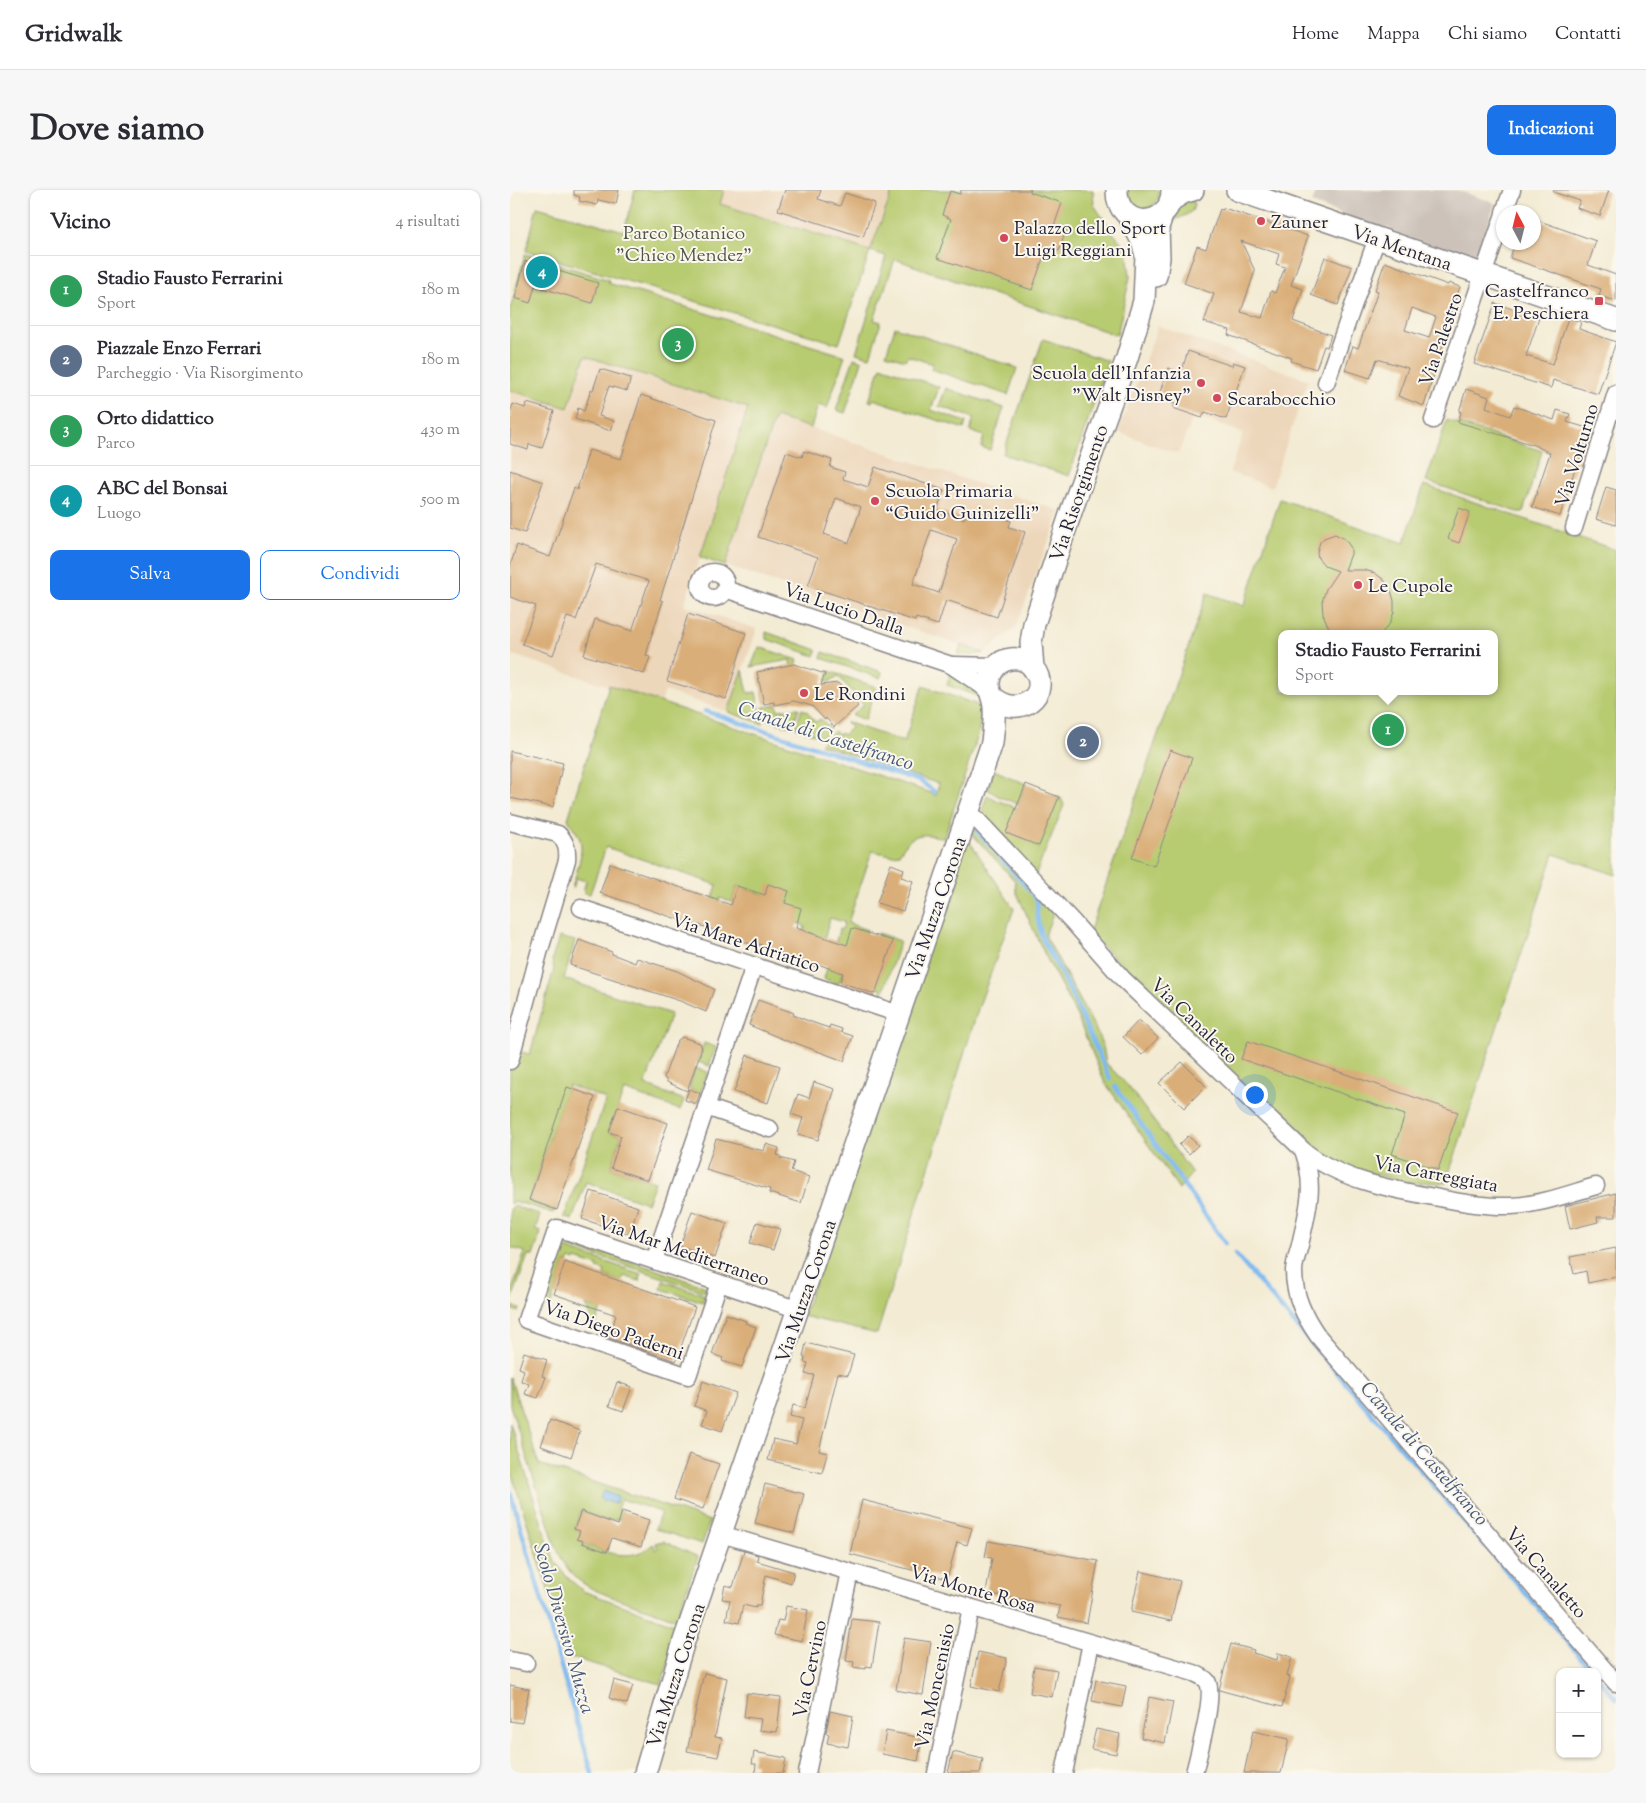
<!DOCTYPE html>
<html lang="it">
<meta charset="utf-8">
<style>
body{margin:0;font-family:"Sorts Mill Goudy",serif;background:#f7f7f7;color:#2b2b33}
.controls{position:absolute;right:15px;bottom:15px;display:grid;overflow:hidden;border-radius:10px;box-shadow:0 1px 4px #0004}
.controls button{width:45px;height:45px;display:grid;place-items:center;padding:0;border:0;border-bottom:1px solid #e1e1e2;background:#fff;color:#2b2b33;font:25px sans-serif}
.compass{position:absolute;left:986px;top:15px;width:45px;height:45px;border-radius:50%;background:#fff;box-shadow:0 1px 4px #0004;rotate:353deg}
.you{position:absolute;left:744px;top:904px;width:18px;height:18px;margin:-12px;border:4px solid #fff;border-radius:50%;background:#1a73e8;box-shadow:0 0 0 8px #1a73e833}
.badge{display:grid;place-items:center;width:32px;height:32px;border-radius:50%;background:#1a73e8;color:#fff;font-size:16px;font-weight:700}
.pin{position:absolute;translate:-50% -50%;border:2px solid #fff;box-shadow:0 1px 5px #0006}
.popup{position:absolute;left:768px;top:440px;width:220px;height:65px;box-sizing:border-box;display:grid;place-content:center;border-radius:10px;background:#fff;filter:drop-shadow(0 1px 4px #0005);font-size:16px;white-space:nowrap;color:#7c7c81}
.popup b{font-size:19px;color:#2b2b33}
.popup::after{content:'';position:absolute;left:50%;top:100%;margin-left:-10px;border:10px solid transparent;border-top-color:#fff}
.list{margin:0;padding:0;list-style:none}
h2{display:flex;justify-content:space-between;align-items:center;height:65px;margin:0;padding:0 20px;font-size:21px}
h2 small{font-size:16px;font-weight:400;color:#7c7c81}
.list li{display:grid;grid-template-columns:32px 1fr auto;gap:15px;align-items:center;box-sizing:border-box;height:70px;padding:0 20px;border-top:1px solid #e1e1e2}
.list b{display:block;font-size:19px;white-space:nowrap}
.list p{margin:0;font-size:16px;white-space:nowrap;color:#7c7c81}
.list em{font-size:16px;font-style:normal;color:#7c7c81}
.actions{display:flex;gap:10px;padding:15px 20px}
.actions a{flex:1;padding:11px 0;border:1px solid #1a73e8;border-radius:10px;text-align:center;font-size:18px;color:#1a73e8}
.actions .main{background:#1a73e8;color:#fff}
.map{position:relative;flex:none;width:1106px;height:1583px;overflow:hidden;border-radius:10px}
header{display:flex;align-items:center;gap:30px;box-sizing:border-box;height:70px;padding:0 25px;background:#fff;border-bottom:1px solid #e1e1e2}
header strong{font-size:24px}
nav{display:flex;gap:28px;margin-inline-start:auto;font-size:18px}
.intro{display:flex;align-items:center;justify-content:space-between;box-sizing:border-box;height:120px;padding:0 30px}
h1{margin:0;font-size:35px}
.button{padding:12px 22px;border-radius:10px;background:#1a73e8;color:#fff;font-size:18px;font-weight:700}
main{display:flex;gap:30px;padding:0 30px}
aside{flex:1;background:#fff;border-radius:10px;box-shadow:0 1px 4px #0004}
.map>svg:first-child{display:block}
.built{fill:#edd7bb}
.industrial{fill:#ccc2b9}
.green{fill:#b7cb6f;stroke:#6c7655;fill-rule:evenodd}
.water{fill:#7fbaf1;stroke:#506e96}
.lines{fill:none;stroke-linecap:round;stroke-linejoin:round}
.stream{stroke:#7fbaf1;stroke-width:4.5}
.building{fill:#daae78;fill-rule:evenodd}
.minor-casing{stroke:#8a8687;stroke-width:19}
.tertiary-casing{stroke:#8a8687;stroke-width:24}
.minor{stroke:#fff;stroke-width:16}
.tertiary{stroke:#fff;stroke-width:21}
.poi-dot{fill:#d1495b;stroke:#fbf7ec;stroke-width:2}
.labels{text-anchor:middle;stroke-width:4;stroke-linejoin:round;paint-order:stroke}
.poi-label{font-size:19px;fill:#22223b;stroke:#fbf7ec;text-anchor:start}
.park-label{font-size:19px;fill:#4f554b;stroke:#fbf7ec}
.street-label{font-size:19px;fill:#22223b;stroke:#fbf7ec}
.water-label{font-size:20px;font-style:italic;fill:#43577b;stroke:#fbf7ec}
</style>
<header>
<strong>Gridwalk</strong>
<nav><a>Home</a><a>Mappa</a><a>Chi siamo</a><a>Contatti</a></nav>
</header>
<div class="intro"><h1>Dove siamo</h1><a class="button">Indicazioni</a></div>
<main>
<aside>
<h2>Vicino<small>4 risultati</small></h2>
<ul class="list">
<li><span class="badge" style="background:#2e9e5b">1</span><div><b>Stadio Fausto Ferrarini</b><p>Sport</p></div><em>180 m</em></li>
<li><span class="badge" style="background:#5c6f8a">2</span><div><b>Piazzale Enzo Ferrari</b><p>Parcheggio · Via Risorgimento</p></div><em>180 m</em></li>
<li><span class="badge" style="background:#2e9e5b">3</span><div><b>Orto didattico</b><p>Parco</p></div><em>430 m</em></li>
<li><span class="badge" style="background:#0f9aa8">4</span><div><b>ABC del Bonsai</b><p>Luogo</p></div><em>500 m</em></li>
</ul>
<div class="actions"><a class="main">Salva</a><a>Condividi</a></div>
</aside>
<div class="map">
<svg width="1106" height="1583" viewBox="0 0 1106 1583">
<rect width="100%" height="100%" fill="#fbf7ec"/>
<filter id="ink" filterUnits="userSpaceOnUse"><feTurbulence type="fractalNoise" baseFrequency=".02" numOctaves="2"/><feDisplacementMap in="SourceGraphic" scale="10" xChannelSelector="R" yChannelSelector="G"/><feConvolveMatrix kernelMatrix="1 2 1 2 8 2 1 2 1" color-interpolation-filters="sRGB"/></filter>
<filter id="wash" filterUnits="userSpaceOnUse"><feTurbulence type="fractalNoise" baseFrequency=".0096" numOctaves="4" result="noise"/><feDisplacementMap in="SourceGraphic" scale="20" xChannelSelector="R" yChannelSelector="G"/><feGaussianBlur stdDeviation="1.12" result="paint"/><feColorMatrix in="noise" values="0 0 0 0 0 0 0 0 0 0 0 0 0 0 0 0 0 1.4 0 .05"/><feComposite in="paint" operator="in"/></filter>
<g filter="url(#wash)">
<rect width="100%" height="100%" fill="#f3ebd3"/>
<path class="built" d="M214 0H383L361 61 209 14Z
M648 136 798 190 762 297 720 282 733 243 692 228 684 225 668 264 608 242Z
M74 166 301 238 550 321 506 437 474 463 190 367 174 415 247 439 218 522 155 501 151 513 0 464V200L58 218Z"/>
<path class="industrial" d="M807 0H947L985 13 968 64 965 68H959L889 44 877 37 869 38 802 13Z"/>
<path class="green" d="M125 0H214L210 14 360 61 383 0H583L584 15 604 44 617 59 620 87 607 145 471 100 385 69 364 130 371 132 360 167 346 163 376 66 360 61 329 154 16 61 27 17 114 41Z
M618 0H649L648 9 644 15C630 23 617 16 618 0Z
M682 8 684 15 682 21 676 25 663 31 661 33 664 36 663 39 659 40 660 45 658 46V31L670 12Z
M15 64 99 90 98 93 335 166 317 218 308 215 301 238 265 227 215 376 190 367 238 218 75 166 58 218 0 200V120Z
M385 137 507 178 498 205 421 179 423 174 398 166 395 170 376 164Z
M533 149 598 171 559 286 493 264Z
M344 168 352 171 335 223 326 220Z
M371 176 429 197 421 220 456 232 454 239 363 209 362 212 359 211Z
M436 198 494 218 480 260 471 257 474 246 460 241 464 228 429 216Z
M937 230 1032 261 1013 322H1008L916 291Z
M914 295 1106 360V685L1044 664 936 993 895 992 831 975 810 967 579 743 697 403 734 416 770 309 894 353ZM772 444H984V501H772Z
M256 442 307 460 305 466 256 449Z
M451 455 474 463 461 465 448 464Z
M249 457 288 470 285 480 281 479 280 470 241 477Z
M313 462 372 482 370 488 311 468Z
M233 480 238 503 246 502 253 534 218 522Z
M319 481 366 497 355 530 342 525 354 515 328 486 319 492 316 490Z
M441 482 469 503 470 507 437 495Z
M99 495 421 603 426 606 429 594 310 554 325 541 328 545 331 543 333 545 341 538 336 532 394 552 413 496 468 515 471 521 469 542 434 648C410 642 402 643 389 664L381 665 362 661 338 733 357 740 350 760 329 782 333 783 328 794 314 789 317 778H320L329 753 326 751 329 740 333 738 334 732 320 728 314 750 304 744 294 741 295 736 275 729 264 751 277 712 227 696 222 712 210 708 202 733 194 736 207 695 96 657 80 704 73 702 76 691 66 688 63 699 62 698C66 681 77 659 67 643 64 638 60 634 58 629Z
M267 515 268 520 289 518 283 535 280 537 256 529 253 517Z
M292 519 297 521 305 532 311 529 320 539 311 547 287 538 286 536Z
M484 580 516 594 508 614 490 607 478 600Z
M477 605 487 610 507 618 551 608 554 615 525 686 473 627 472 621Z
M462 636 525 701 543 724 535 745 585 838 593 856 596 873 618 896 682 983 669 999 594 891 567 826 535 765 514 719 506 701 505 691 460 642Z
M456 646 504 719 469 816 367 1144 293 1126Z
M368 743 390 751 371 809 369 808 372 799 367 797Z
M49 747 65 751 54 789 161 824 135 895 174 910 170 920 114 900 99 942 111 946 101 978 145 992 137 1013 76 992 62 1030 54 1027 96 909 58 895 19 1010 45 1019 43 1023 4 1011 0 1014V860L20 864 44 779 42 770Z
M194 853 206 857 199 876 188 872Z
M185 878 198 882 190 903 179 899Z
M4 1016 30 1025 25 1040 31 1042 23 1066 18 1065 0 1115 10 1119 9 1122 0 1119V1105L15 1062 0 1057V1019Z
M48 1046 199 1098 196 1102 46 1052Z
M50 1056 131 1084 129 1091 114 1086 111 1092 94 1085 95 1081 87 1078 88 1076 66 1069 65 1071 60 1069 58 1073 55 1072 40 1117 30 1114Z
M153 1091 195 1105 193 1112 151 1099Z
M93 1100 97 1101 86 1133 79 1130 81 1126 76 1115 86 1118Z
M0 1187 29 1274 200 1331 192 1354 145 1339 151 1322 111 1309 107 1319 112 1321 110 1329 95 1330 71 1321 64 1339 70 1341 72 1353C96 1362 121 1374 143 1354L146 1360 148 1358 145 1353 153 1351 188 1367 166 1429C149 1423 132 1417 114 1411 76 1398 58 1391 44 1351L0 1215Z
M0 1233 38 1353 45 1371 57 1387 73 1401 172 1437 151 1494 59 1467 0 1278Z"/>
<path class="water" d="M93 1301 108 1307 105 1314 90 1309Z"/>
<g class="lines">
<path class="stream" d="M195 521 410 591 425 602
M466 640 522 703 527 711V726L532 748 556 792 600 889
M605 897 715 1053
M725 1064 1083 1482
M0 1301 82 1583
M1087 1487 1106 1509"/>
</g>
<g id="blocks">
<path class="building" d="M64 0H109L106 14 88 10 87 15 69 11 70 7 64 5Z
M275 0H311L308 9 330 16 335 3 365 13 353 47 268 20Z
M451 0H521L520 2 552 13 544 36 556 40 549 61 537 57 522 100 427 68 441 29 432 25 440 1 450 4Z
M1044 0H1099L1090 26 1067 18 1070 11 1043 2Z
M714 18 798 46 781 95 793 99 783 131 821 145 817 157 814 156 806 179 781 171 782 168 718 145 720 140 694 132 704 104 674 93 687 56 696 59 710 19 713 20ZM731 51 769 64 766 74 775 77 765 103 761 101 752 128 731 122 745 81Z
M1024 29 1086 51 1078 75 1106 85V111L1089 106 1091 99 1000 68 1005 52H1024Z
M815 67 842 77 828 115 801 105Z
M15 71 88 93 82 113 25 96 20 113 5 108Z
M875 72 938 95 939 93 950 97 930 152 934 153 914 216 888 206 898 178 867 169 860 188 835 180 843 156 848 158 868 101 865 100ZM902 118 926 127 919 148 895 140Z
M985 113 1029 128 1016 166 1043 174 1058 128 1071 132 1069 139 1106 152 1088 204 1043 190 1041 198 964 174Z
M678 161 722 176 723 172 735 176 716 229 695 222 692 228 663 218 665 214 648 208 658 178 671 183Z
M90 179 121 188 117 201 99 196 89 226 104 231 101 241 65 229 68 218 74 221 81 200H83Z
M956 199 979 207 976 217 1000 226 1004 216 1044 230 1047 220 1060 224 1057 232 1084 240 1078 257 1074 256 1069 272H1067L1050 326 1022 317 1040 263 1024 255 948 232 951 222H949Z
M131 205 206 230 150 410 153 411 141 447 136 466 140 467 134 484 74 465 85 429 122 441 139 391 86 374 66 430 57 427 43 465 12 454 26 416 0 407V376L7 355 40 367 64 298 67 300 79 260 111 269Z
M17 213 44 221 32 258 19 254 18 260 0 254V223L3 214 15 218Z
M294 261 322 270 320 277 335 282 333 289 358 297 365 277 434 300 427 320 454 329 456 322 472 328 474 321 501 331 499 337 515 342 487 427 436 410 428 435 406 428 405 431 298 396 308 367 248 347 276 262 292 267ZM326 308 351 317 339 353 314 344ZM421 340 447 349 429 403 403 394Z
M0 280 33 292 15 343 0 338Z
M1096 297 1106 300V335L1086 329Z
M949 318 960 322 949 353 938 349Z
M825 344 835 349 841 358V364L835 380H854L865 383 874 390 881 400 884 411V422L880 433 871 444H826L818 436 813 424 812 412 816 399 828 381 815 376 808 368 807 362 810 352 814 348Z
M178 424 236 443 216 509 157 491Z
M284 474 315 484 311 495 328 493 348 516 324 537 316 528 315 530 302 516 284 511 264 515V512L254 514 247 482Z
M660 560 682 568 644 676 622 668Z
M0 561 53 573 43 617 0 608Z
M516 594 549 607 529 656 496 643Z
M100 673 221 715 227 696 255 705 258 694 279 701 275 713 291 718 286 738 337 755 342 738 383 751 365 804 330 792 333 783 329 782 308 774 307 777 268 763 269 762 249 754 248 757 241 754 234 752V750L189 735 188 736 90 703Z
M381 674 394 679 391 687 403 691 393 721 367 713Z
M69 750 102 762V764L125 773 127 768 167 781 204 799 196 822 170 811 60 775Z
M248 810 284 823 283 825 307 834 319 838 320 835 332 839 331 842 343 846 334 871 283 852 282 853 239 835Z
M629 830 648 848 632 865 613 847Z
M172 847 190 853 192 858 177 901 157 892 154 887 167 851Z
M738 851 948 922 928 980 882 964 895 925 731 869Z
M237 865 270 876 258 913 224 902Z
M672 872 696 896 674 918 649 893Z
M304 892 325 899 308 950 288 944 293 928 281 924 288 904 299 908Z
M57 897 85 907 47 1020 19 1010Z
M179 899 190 903 186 914 175 910Z
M108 916 158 933 138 990 101 978 111 946 99 942Z
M678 946 688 955 679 964 669 955Z
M206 949 254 961 256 954 269 958 267 965 271 966 270 968 284 972 281 981 299 987 291 1013 259 1003 260 999 196 980Z
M81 1001 128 1017 119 1044 72 1029Z
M1106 1003V1027H1087L1088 1032 1060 1039 1055 1016Z
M182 1021 217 1033 205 1068 170 1056Z
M247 1032 270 1039 263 1060 240 1053Z
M1106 1058V1087L1078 1093 1076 1081 1064 1084 1060 1067Z
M55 1072 185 1117 166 1171 99 1148 106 1125 44 1104Z
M216 1124 236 1131 235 1133 246 1137 232 1177 212 1171 213 1168 202 1164Z
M296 1153 344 1165 338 1185 328 1183 309 1261 317 1263 312 1283 258 1270 263 1249 286 1254 292 1230 280 1227 283 1215 295 1218 304 1185 295 1184 298 1173 294 1172 295 1168 293 1167Z
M14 1162 37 1170 32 1186 36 1187 28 1208 15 1204 19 1194 11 1191 14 1180 9 1178Z
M193 1191 226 1203 212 1241 192 1234 197 1221 184 1216Z
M107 1192 122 1197 113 1221 99 1216Z
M40 1230 70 1241 61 1267 31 1256Z
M179 1264 209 1274 193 1319 164 1309Z
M255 1294 294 1304 284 1343 245 1333Z
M352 1310 462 1338 457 1355 447 1352 437 1389 340 1364Z
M71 1321 108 1335 112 1321 139 1330 131 1357 102 1348 97 1362 72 1353 73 1351 67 1349 70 1341 64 1339Z
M478 1351 588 1371 577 1433 548 1427 550 1416 476 1403 482 1368 475 1367Z
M234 1361 248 1365 247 1371 284 1382 281 1393 256 1385 250 1415H246V1418L233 1415 229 1433 216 1430 220 1410 212 1409 215 1395 223 1397Z
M630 1381 670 1391 661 1431 621 1422Z
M276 1416 298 1420 292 1451 264 1445 268 1430 273 1431Z
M342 1429 369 1432 362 1477 356 1476V1479L343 1477 344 1472 336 1471Z
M394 1448 421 1452 413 1505 386 1500Z
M721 1454 744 1460 743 1463 767 1470 768 1463 782 1467 777 1486 780 1487 772 1517 709 1500Z
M468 1462 497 1468 489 1502 461 1496Z
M524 1476 547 1480 542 1507 520 1503Z
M194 1483 217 1488 205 1547 212 1548 208 1567 177 1561Z
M104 1490 123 1495 117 1514 99 1508Z
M586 1490 616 1496 612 1517 582 1511Z
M0 1495 19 1499 12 1533 0 1531Z
M237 1503 271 1507 267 1542 249 1540 251 1529 234 1527Z
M639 1507 663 1512 655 1553 631 1548Z
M320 1521 343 1526 338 1557 317 1553 319 1544 316 1543Z
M586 1539 610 1544 606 1564 581 1559Z
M376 1541 412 1548 408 1571 372 1564Z
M743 1541 779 1549 771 1583H734Z
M244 1562 276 1568 273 1583H245L246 1574H242Z
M443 1562 473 1569 470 1583H438Z"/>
</g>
</g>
<g filter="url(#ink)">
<use href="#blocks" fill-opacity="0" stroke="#8a8687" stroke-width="1"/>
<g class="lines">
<defs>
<path id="minor" d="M994 22 1002 0
M816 193 867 48
M923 230 994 24
M1064 338 1106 203
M190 395a13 13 0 1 1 26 0a13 13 0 1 1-26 0Z
M215 399 441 475 471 495 482 505
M443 475 486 476
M458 620 563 732 613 789 793 960C831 991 881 999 929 1008 953 1013 976 1017 1001 1016 1030 1015 1058 1004 1086 996
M0 632 48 644C56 651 58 659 57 670L29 763 0 871
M71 718 389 824
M196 917 260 939
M793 960C806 997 798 1018 790 1055 788 1063 784 1073 784 1081 784 1106 794 1126 808 1146L1106 1493
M144 1071 244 776
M209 1093 178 1186 16 1130 47 1038 289 1120
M211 1344 684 1483C688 1485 694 1487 697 1491 706 1504 688 1566 684 1583
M0 1470 16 1473
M297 1583 340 1382
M426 1583 461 1418
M554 1583 581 1453"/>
<path id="tertiary" d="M607 0C606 40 662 41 662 0
M727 0 1106 130
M660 11 673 3 683 0
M646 86 649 68 648 37 653 23
M523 478 521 453 524 434 562 319 617 168 634 111 636 65 632 51 619 26
M135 1583 174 1451 482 553C483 542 485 530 484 518 484 510 480 504 479 496 478 483 488 470 501 469 510 468 519 471 524 479 542 504 509 530 484 508"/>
</defs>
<use href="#minor" class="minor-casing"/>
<use href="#tertiary" class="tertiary-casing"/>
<use href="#minor" class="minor"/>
<use href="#tertiary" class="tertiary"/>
</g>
</g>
<g class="poi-dot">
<circle cx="751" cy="31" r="5"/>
<circle cx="494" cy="48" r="5"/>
<rect x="1084" y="106" width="10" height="10" rx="2.5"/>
<circle cx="691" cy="193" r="5"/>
<circle cx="707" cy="208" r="5"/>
<circle cx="365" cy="311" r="5"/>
<circle cx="848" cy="395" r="5"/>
<circle cx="294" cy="503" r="5"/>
</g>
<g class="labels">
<g class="poi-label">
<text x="761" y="38">Zauner</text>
<text x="504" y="44">Palazzo dello Sport<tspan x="504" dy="22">Luigi Reggiani</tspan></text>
<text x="1079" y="107" text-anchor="end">Castelfranco<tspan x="1079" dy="22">E. Peschiera</tspan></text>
<text x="681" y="189" text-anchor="end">Scuola dell'Infanzia<tspan x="681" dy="22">"Walt Disney"</tspan></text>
<text x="717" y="215">Scarabocchio</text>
<text x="375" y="307">Scuola Primaria<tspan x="375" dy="22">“Guido Guinizelli”</tspan></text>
<text x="858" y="402">Le Cupole</text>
<text x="304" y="510">Le Rondini</text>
</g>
<g class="park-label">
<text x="174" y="49">Parco Botanico<tspan x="174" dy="22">"Chico Mendez"</tspan></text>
</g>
<g class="street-label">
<text transform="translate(892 57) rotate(19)" y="7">Via Mentana</text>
<text transform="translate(930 149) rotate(-71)" y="7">Via Palestro</text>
<text transform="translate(1066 265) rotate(-73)" y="7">Via Volturno</text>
<text transform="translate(568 303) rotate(-71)" y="7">Via Risorgimento</text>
<text transform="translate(334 418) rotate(19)" y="7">Via Lucio Dalla</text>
<text transform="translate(425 718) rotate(-71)" y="7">Via Muzza Corona</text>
<text transform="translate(236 752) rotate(18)" y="7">Via Mare Adriatico</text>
<text transform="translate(685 830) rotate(44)" y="7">Via Canaletto</text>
<text transform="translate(926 983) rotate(11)" y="7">Via Carreggiata</text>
<text transform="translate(174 1060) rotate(19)" y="7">Via Mar Mediterraneo</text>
<text transform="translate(295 1101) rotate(-71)" y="7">Via Muzza Corona</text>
<text transform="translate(104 1139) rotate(19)" y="7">Via Diego Paderni</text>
<text transform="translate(1037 1382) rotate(49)" y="7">Via Canaletto</text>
<text transform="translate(463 1398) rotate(16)" y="7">Via Monte Rosa</text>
<text transform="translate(299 1479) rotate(-78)" y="7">Via Cervino</text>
<text transform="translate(165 1485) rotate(-72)" y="7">Via Muzza Corona</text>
<text transform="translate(424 1496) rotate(-78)" y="7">Via Moncenisio</text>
</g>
<g class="water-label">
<text transform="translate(316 545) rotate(18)" y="7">Canale di Castelfranco</text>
<text transform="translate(915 1263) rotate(49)" y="7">Canale di Castelfranco</text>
<text transform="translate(55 1438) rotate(74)" y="7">Scolo Diversivo Muzza</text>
</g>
</g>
</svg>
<div class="controls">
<button>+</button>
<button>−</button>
</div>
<svg class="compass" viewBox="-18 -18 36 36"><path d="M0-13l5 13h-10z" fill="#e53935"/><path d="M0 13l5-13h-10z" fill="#7c7c81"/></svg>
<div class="you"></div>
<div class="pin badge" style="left:878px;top:540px;background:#2e9e5b">1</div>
<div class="popup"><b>Stadio Fausto Ferrarini</b>Sport</div>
<div class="pin badge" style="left:573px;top:552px;background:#5c6f8a">2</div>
<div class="pin badge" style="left:168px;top:154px;background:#2e9e5b">3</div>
<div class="pin badge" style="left:32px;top:82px;background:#0f9aa8">4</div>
</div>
</main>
